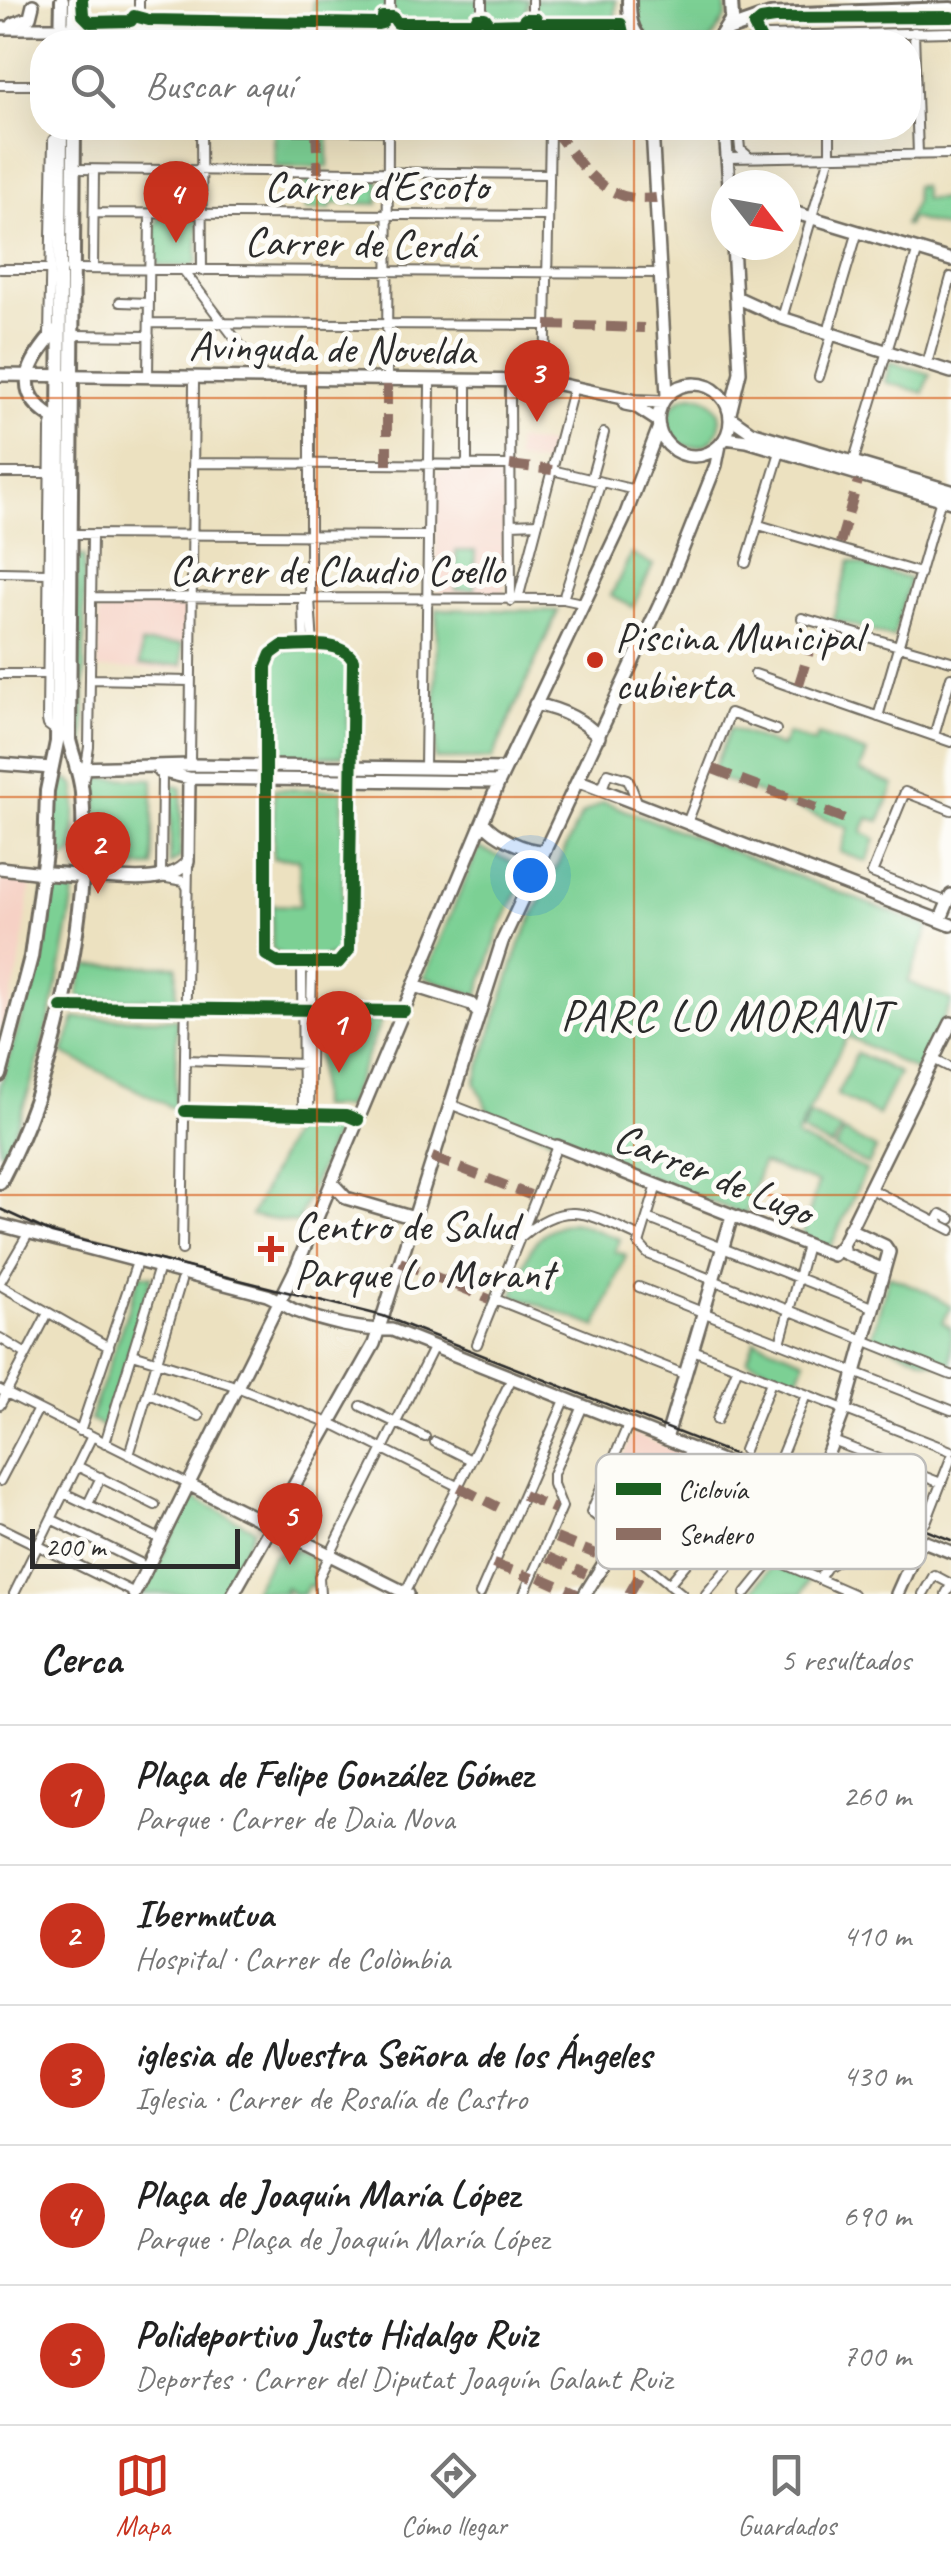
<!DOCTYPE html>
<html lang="es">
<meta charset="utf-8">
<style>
body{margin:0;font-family:Caveat,sans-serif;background:#f2f2f2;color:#222}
.compass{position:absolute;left:711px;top:170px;width:90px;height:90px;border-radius:50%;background:#fff;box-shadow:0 10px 40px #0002;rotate:121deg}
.scale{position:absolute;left:30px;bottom:25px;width:210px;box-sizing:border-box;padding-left:10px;border:5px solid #2b2b2b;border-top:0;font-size:28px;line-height:35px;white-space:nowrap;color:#2b2b2b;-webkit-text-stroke:8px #fdfcf7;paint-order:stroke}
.you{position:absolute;left:530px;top:875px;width:35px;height:35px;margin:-25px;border:8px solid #fff;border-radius:50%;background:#1a73e8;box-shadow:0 0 0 15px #1a73e833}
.badge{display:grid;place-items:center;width:65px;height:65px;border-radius:50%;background:#c8321e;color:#fff;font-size:32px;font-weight:700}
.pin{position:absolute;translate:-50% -82px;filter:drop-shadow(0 2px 5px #0008)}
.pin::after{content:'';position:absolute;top:52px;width:35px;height:30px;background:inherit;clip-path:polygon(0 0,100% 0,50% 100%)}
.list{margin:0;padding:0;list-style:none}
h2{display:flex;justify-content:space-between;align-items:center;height:130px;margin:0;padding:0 40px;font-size:42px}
h2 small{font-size:32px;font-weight:400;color:#767676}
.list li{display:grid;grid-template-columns:65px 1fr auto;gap:30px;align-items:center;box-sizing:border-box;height:140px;padding:0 40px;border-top:2px solid #e0e0e0}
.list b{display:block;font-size:38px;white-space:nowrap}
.list p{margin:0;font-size:32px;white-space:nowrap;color:#767676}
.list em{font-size:32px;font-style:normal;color:#767676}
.icon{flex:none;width:55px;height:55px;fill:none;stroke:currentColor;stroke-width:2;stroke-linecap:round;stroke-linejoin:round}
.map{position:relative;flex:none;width:951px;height:1594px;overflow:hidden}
.search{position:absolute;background:#fff;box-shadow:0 10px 40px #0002;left:30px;right:30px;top:30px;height:110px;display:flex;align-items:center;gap:25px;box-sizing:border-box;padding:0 35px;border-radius:40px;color:#767676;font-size:38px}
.sheet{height:830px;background:#fff}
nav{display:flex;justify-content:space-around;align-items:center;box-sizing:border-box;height:140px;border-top:2px solid #e0e0e0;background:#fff;font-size:28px;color:#767676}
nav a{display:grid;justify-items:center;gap:5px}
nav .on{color:#c8321e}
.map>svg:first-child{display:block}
.built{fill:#f6d1c5}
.green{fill:#7bd094;stroke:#537e60;stroke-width:2.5}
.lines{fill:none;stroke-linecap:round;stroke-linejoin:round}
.street-casing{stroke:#6f6b5f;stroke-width:12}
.secondary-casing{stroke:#6f6b5f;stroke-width:16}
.primary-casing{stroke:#6f6b5f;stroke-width:18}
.street{stroke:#fff;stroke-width:8}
.secondary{stroke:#fff;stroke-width:11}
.primary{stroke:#fff;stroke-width:12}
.tram{stroke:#2b2b2b;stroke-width:2.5}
.quiet{stroke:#8d6e63;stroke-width:10;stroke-dasharray:20 10;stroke-linecap:butt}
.cycleway-casing{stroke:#fdfcf7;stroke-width:19}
.cycleway{stroke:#1b5e20;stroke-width:12}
.grid{fill:none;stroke:#d5540f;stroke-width:2.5;stroke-opacity:0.55}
.poi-dot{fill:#c8321e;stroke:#fdfcf7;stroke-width:4}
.labels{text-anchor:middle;stroke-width:10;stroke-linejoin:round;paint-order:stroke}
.street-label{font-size:42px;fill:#2b2b2b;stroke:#fdfcf7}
.poi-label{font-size:42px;fill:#2b2b2b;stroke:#fdfcf7;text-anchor:start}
.neighbourhood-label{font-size:45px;letter-spacing:2.5px;fill:#2b2b2b;stroke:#fdfcf7}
.key{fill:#fdfcf7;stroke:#bebdba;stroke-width:2.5}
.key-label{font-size:28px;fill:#2b2b2b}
</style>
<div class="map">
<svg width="951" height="1594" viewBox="0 0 951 1594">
<rect width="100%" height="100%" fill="#fdfcf7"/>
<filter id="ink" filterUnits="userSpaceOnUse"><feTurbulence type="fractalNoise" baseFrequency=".01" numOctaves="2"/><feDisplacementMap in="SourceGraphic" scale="20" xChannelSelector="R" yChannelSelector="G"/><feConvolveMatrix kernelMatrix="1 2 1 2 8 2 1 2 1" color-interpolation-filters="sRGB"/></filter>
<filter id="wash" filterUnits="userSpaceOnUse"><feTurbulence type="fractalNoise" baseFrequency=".0048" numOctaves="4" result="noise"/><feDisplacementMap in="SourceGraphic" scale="40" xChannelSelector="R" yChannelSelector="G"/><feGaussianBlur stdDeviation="2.25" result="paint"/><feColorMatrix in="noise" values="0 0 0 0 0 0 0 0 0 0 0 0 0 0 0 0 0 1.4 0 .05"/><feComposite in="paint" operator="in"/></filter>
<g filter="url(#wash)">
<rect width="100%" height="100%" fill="#ece1c0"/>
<path class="built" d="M516 440 552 445 547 464 516 460Z
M501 471 505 475 504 590 501 594H440L436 590 437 476 440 472Z
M107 605 186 607 185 669H98L99 612Z
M0 880 31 883 19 968 0 1038Z
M633 1434 684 1453 620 1529 599 1509Z"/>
<path class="green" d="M313 0H387V20L382 25H314Z
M393 0H479V20L475 24 396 25 393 21Z
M485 0H528L525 25 485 24Z
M534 0H616L615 27 538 26 534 22Z
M636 0H725L726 17 710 42H651C638 31 634 17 636 0Z
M274 130 328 131V167H275Z
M306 174H331L332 179 379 180 378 204 331 203 330 209 306 210Z
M915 186H922L924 199H951L945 216 951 219V229L911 218 907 226 904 225 915 202Z
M160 217H193L198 221 197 262 191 267 161 266 155 261V225Z
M890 362 930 374 924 393 885 382Z
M668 421a26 26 0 1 1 52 0a26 26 0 1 1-52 0Z
M456 551H475L474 590H456Z
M631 554 653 565 633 607 611 596Z
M77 556H84L85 756H80L75 732Z
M850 561 910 579 893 638 833 619Z
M437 609 558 611 492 759H435Z
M141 644H182V665H140Z
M288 649C308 649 340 642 349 661L348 750H343V756L274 757 273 751 269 750 270 662 279 650Z
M730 728 781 747 788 733 814 743 818 735 867 753 860 771 894 785 880 821 868 818 862 832 875 839 867 862 840 852 848 828 711 775Z
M98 778 153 779V867H96Z
M69 780 76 787 74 851 67 858H57L51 850 53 787 58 781Z
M171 785 182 788 180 858 170 864Z
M274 789 343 790V951C328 961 284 962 272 948V905L300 906 299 859 273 858Z
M604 802 929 927 908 982 951 1000V1003L917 1071 847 1036 796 1137 866 1170 830 1248 802 1237 818 1183 762 1163 745 1215 490 1114 475 1082 520 944 582 814Z
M479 848 528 869 498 933 478 996 424 977Z
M46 881H76C62 976 42 1065 6 1153L0 1151V1086L29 993Z
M84 966H177L176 999H82L78 994Z
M75 1018 177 1019 175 1109 63 1053Z
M318 1021H381L346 1107H319Z
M857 1053 899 1073 878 1115 837 1095Z
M810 1115 841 1130 832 1147 801 1132Z
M294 1127 337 1128 297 1223 251 1216Z
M844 1132 876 1149 868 1165 835 1149Z
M573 1222 620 1239 615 1251 626 1255 597 1327 513 1295C527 1259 529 1229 573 1222Z
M140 1274 152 1276 106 1429 90 1420Z
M889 1276 926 1291 951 1307 942 1322 951 1328V1366L927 1361 871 1339Z
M755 1340 805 1360 797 1380 747 1360Z
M195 1498 254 1529 222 1594H143L191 1499Z
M293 1549 312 1557 314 1587 308 1585 304 1594H293L286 1587 284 1590 287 1594 259 1591 260 1594H251L273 1555Z
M773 1565 809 1579 802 1594H750Z"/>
</g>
<g filter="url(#ink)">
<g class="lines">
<defs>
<path id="street" d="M139 0V28
M532 0V31
M914 32 918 155
M389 42 390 0
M482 42V0
M749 42 767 36 951 32
M0 85H42
M74 128 550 132
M201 128 202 271
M738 128 740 149 747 155
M727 158 951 154
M74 169 549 174
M94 213 548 216
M0 269H51
M70 269 660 273
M93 269 94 170
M184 271 265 378
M120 302 149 303
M782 318 830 156V128
M149 323 546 325
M828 332 858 231
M49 335 53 140 61 133
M73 335 149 336
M927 364 951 277
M148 377 150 214
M819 377 832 334
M387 378 388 128
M310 379V599L313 646
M545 381 550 131
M510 387 511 601
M54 415 50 429 47 720 48 725 56 731
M194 463 510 465
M853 463 918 249
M467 465V387
M552 470 635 490
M0 473H49
M591 479 604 433
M511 524 538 523
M759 525 920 573
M71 534 427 536
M746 563 780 452
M0 572 48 573
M91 597 563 599 582 603
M518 599 574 386
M563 599 601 482
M802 618 951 661
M282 646C304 646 340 639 353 660L349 950 338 963H279L266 955V666L271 654Z
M301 646 304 639 303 599
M0 674H47
M755 674 951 742
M90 679 190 681
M878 717 941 499
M934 736 951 677
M190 765 194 383
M425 768 430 386
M162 772 161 877 184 881 187 887
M83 784 89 747 92 536
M602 789 608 773 628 779 638 804
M687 823 730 713 776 730
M948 902 872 873 905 792 951 810
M302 963 303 1114
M61 1007 404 1011
M933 1059 951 1068
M185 1060 306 1064
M450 1104 557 1146 477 1344
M185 1111 346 1115 358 1120
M309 1114 312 963
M657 1185 639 1244 648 1254 951 1375
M869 1188 951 1230
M647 1218 874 1308
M936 1223 941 1214 951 1219
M522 1236C568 1196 592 1216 640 1237
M182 1250 188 862
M0 1282 28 1234
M0 1285 109 1347
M639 1287 951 1410
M495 1299 686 1375
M0 1338 26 1354
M780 1343 807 1245
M693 1350 951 1451
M133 1354 229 1384 337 1426 459 1487
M0 1390 188 1484
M148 1393 199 1416
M0 1405 48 1313
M361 1406 425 1437
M717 1420 737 1369
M80 1431 137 1262
M833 1441 941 1483
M435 1442 471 1460
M105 1443 159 1267
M744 1450 771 1382
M129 1455 181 1281
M778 1464 806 1395
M77 1466 155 1505
M673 1476 773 1559 853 1594
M0 1481 38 1409
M64 1493 154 1536
M861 1494 875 1458
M88 1504 101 1477
M893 1507 908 1470
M51 1519 140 1563
M926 1522 951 1458
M0 1527 135 1593
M621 1536 591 1512 628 1425
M617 1541 682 1594
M646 1565 700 1499
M820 1577 827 1567 864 1544
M669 1584 724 1519
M405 1593 512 1378
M14 1594 92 1436
M320 1594 319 1577 434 1346
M480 1594 565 1400
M524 1594 562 1507 553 1484V1474L583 1406
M706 1594 785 1498
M745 1594 809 1515
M923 1594 934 1575 951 1584
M946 1594 951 1585"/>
<path id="secondary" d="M13 24 30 17 33 5
M0 28H71
M652 128 667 395
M725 128 729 185
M786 210 951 260
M736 297 782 318 951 372
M0 375 545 381 636 401 662 402
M658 420a36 36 0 1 1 72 0a36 36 0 1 1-72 0Z
M625 404 635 406 658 421
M730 413 740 372 733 245
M731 418 751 432 951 491
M726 438 747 441 951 502
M535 704C559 709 583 719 599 737
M0 764 51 768
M76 768 190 765 505 769
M159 771 189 778 499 782
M579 781 951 925
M483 822C495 837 525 851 544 851
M0 868 43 873
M82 876C113 876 166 888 188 862L189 778
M940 921 951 895
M414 986 471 1004 479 1014
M557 1146 833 1255 842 1245 951 1023
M332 1183 346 1198 414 1218
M0 1225 267 1295C278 1299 286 1307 296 1311 324 1322 362 1331 392 1330L951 1552
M842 1245 844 1253 884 1270
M666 1439 732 1216
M188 1484 408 1594
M812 1495 845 1408 889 1252 885 1246 849 1229
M134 1594 296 1268 499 782 624 519 659 427
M233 1594 374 1344 502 942 666 591 716 465 720 445
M585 1594 621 1536 694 1449
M897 1594 921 1540"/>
<path id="primary" d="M629 0C629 17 630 30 643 42
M75 29H481L634 34
M727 30 770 15 951 9
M61 42 62 0
M74 42 75 0
M717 42 732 19 731 0
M59 421C8 394 28 361 59 328
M43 873 82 876
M0 1075 31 957 45 853 47 791 57 742 61 128
M0 1182C56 1076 91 912 82 793 81 776 73 757 69 740L74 128"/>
</defs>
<use href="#street" class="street-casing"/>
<use href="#secondary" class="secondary-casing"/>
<use href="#primary" class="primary-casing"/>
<use href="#street" class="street"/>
<use href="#secondary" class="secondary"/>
<use href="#primary" class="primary"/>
<path class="tram" d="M0 1209 52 1233 383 1316 951 1540"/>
<path class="quiet" d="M552 128C583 165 601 205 656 198
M316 130 318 173
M546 325 644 328
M387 465V378
M510 465 552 470
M840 543 858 481
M799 684 816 629
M713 769 845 819 848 825
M432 1157 530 1195
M400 1262 489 1299
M459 1487 498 1507
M523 1495 555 1509
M556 1538 596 1554
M548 1557 586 1574
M493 1564 532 1578
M539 1577 577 1594
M629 1594 644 1568"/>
<defs>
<path id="cycleway" d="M82 0 83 15 90 22 131 21 134 16 149 20 378 24 382 23 383 17H393L397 23H475L477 18H485L490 25 521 24 525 19H536L538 24H621L625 42
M762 42 754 26 761 20 774 18 951 17
M282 646C304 646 340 639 353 660L349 950 338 963H279L266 955V666L271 654Z
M61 1007 404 1011
M185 1111 346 1115 358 1120"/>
</defs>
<use href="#cycleway" class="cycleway-casing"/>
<use href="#cycleway" class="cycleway"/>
</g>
</g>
<path class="grid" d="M317 0V42M634 0V42M317 128V1594M634 128V1594M0 398H951M0 797H951M0 1195H951"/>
<g class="poi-dot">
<circle cx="595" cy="660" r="10"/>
<path d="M266 1234h10v10h10v10h-10v10h-10v-10h-10v-10h10z"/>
</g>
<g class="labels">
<g class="street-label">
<text x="376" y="200">Carrer d'Escoto</text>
<text transform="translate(360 242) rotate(1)" y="15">Carrer de Cerdá</text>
<text transform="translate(332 347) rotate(1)" y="15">Avinguda de Novelda</text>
<text x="337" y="584">Carrer de Claudio Coello</text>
<text transform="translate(714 1173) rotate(22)" y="15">Carrer de Lugo</text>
</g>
<g class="poi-label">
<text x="615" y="651">Piscina Municipal<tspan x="615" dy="48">cubierta</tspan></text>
<text x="294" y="1240">Centro de Salud<tspan x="294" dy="48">Parque Lo Morant</tspan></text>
</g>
<g class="neighbourhood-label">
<text x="726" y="1030">PARC LO MORANT</text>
</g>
</g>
<rect x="596" y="1454" width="330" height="115" rx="15" class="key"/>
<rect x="616" y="1483" width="45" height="12" fill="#1b5e20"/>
<rect x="616" y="1528" width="45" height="12" fill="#8d6e63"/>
<g class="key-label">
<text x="678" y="1499">Ciclovía</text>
<text x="678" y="1544">Sendero</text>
</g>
</svg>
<svg class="compass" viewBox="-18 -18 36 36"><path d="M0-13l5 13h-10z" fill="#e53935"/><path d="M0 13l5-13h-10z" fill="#767676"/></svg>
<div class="scale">200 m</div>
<div class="you"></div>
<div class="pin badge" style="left:339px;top:1073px">1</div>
<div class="pin badge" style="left:98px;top:894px">2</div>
<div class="pin badge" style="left:537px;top:422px">3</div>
<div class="pin badge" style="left:176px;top:243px">4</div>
<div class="pin badge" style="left:290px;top:1565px">5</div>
<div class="search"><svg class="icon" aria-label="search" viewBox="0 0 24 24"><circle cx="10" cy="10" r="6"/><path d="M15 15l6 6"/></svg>Buscar aquí</div>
</div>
<section class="sheet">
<h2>Cerca<small>5 resultados</small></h2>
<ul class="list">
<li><span class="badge">1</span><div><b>Plaça de Felipe González Gómez</b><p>Parque · Carrer de Daia Nova</p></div><em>260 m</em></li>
<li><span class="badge">2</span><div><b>Ibermutua</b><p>Hospital · Carrer de Colòmbia</p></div><em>410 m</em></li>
<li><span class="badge">3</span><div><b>iglesia de Nuestra Señora de los Ángeles</b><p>Iglesia · Carrer de Rosalía de Castro</p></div><em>430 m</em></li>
<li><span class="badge">4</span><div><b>Plaça de Joaquín María López</b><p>Parque · Plaça de Joaquín María López</p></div><em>690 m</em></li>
<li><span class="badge">5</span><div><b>Polideportivo Justo Hidalgo Ruiz</b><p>Deportes · Carrer del Diputat Joaquín Galant Ruiz</p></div><em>700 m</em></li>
</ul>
</section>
<nav>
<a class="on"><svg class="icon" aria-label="map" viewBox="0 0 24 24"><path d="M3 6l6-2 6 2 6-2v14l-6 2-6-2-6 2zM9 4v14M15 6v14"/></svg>Mapa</a>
<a><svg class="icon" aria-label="directions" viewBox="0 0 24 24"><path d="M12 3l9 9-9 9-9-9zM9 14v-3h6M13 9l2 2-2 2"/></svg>Cómo llegar</a>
<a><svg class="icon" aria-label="saved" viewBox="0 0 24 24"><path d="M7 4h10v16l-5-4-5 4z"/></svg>Guardados</a>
</nav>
